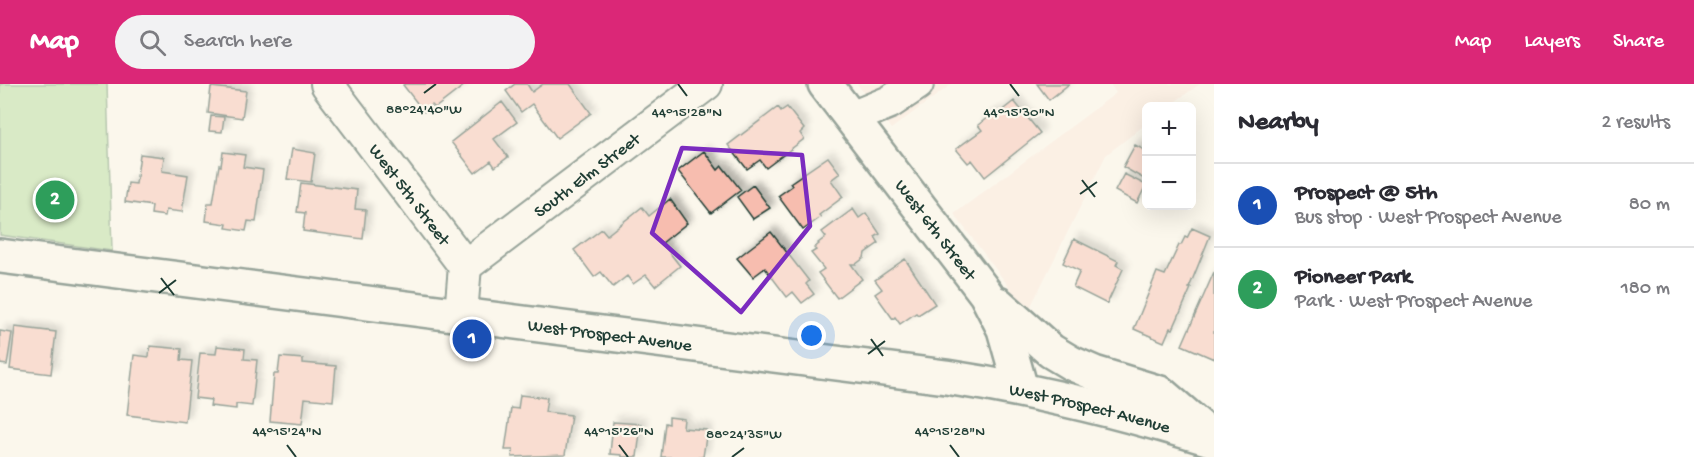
<!DOCTYPE html>
<meta charset="utf-8">
<style>
body{margin:0;font-family:"Gochi Hand",sans-serif;background:#f2f2f3;color:#2b2b33}
.controls{position:absolute;right:18px;top:18px;display:grid;overflow:hidden;border-radius:9px;box-shadow:0 6px 24px #0002}
.controls button{width:54px;height:54px;display:grid;place-items:center;padding:0;border:0;border-bottom:2px solid #e1e1e2;background:#fff;color:#2b2b33;font:30px sans-serif}
.you{position:absolute;left:812px;top:252px;width:21px;height:21px;margin:-15px;border:4px solid #fff;border-radius:50%;background:#1a73e8;box-shadow:0 0 0 9px #1a73e833}
.badge{display:grid;place-items:center;width:39px;height:39px;border-radius:50%;background:#db2777;color:#fff;font-size:20px;font-weight:700}
.pin{position:absolute;translate:-50% -50%;border:3px solid #fff;box-shadow:0 2px 6px #0006}
.list{margin:0;padding:0;list-style:none}
h2{display:flex;justify-content:space-between;align-items:center;height:78px;margin:0;padding:0 24px;font-size:26px}
h2 small{font-size:20px;font-weight:400;color:#7c7c81}
.list li{display:grid;grid-template-columns:39px 1fr auto;gap:18px;align-items:center;box-sizing:border-box;height:84px;padding:0 24px;border-top:2px solid #e1e1e2}
.list b{display:block;font-size:22px;white-space:nowrap}
.list p{margin:0;font-size:20px;white-space:nowrap;color:#7c7c81}
.list em{font-size:20px;font-style:normal;color:#7c7c81}
.icon{flex:none;width:33px;height:33px;fill:none;stroke:currentColor;stroke-width:2;stroke-linecap:round;stroke-linejoin:round}
.map{position:relative;flex:none;width:1214px;height:373px;overflow:hidden}
header{display:flex;align-items:center;gap:36px;box-sizing:border-box;height:84px;padding:0 30px;background:#db2777;color:#fff}
header strong{font-size:28px}
nav{display:flex;gap:33px;margin-inline-start:auto;font-size:21px}
.search{width:420px;height:54px;background:#f2f2f3;display:flex;align-items:center;gap:15px;box-sizing:border-box;padding:0 21px;border-radius:33px;color:#7c7c81;font-size:22px}
main{display:flex}
aside{flex:1;background:#fff}
.map>svg:first-child{display:block}
.built{fill:#fae6da}
.green{fill:#afda98;stroke:#678c66;stroke-width:1.5}
.building{fill:#f7bdaf;stroke:#1f3d34;stroke-width:1.5;filter:url(#shadow)}
.lines{fill:none;stroke-linecap:round;stroke-linejoin:round}
.minor-casing{stroke:#1f3d34;stroke-width:36}
.secondary-casing{stroke:#1f3d34;stroke-width:38}
.minor{stroke:#fbf7ec;stroke-width:32}
.secondary{stroke:#fbf7ec;stroke-width:33}
.marked{fill:none;stroke:#7b2cbf;stroke-width:4.5;stroke-linejoin:round}
.ticks{fill:none;stroke:#1f3d34;stroke-width:2}
.labels{text-anchor:middle;stroke-width:4.5;stroke-linejoin:round;paint-order:stroke}
.street-label{font-size:18px;fill:#1f3d34;stroke:#fbf7ec}
.ticks-label{font-size:15px;text-anchor:middle;fill:#1f3d34;stroke:#fbf7ec;stroke-width:4.5;stroke-linejoin:round;paint-order:stroke}
</style>
<header>
<strong>Map</strong>
<div class="search"><svg class="icon" aria-label="search" viewBox="0 0 24 24"><circle cx="10" cy="10" r="6"/><path d="M15 15l6 6"/></svg>Search here</div>
<nav><a>Map</a><a>Layers</a><a>Share</a></nav>
</header>
<main>
<div class="map">
<svg width="1214" height="373" viewBox="0 0 1214 373">
<defs>
<filter id="shadow"><feDropShadow dx="5.5" dy="-5.5" stdDeviation="3" flood-color="#0004"/></filter>
</defs>
<rect width="100%" height="100%" fill="#fbf7ec"/>
<filter id="ink" filterUnits="userSpaceOnUse"><feTurbulence type="fractalNoise" baseFrequency=".0167" numOctaves="2"/><feDisplacementMap in="SourceGraphic" scale="12" xChannelSelector="R" yChannelSelector="G"/><feConvolveMatrix kernelMatrix="1 2 1 2 8 2 1 2 1" color-interpolation-filters="sRGB"/></filter>
<g filter="url(#ink)">
<path class="built" d="M857 0H952L891 45Z
M1110 0H1200L1169 22H1146V40L1106 71 1028 228 954 130 1116 9Z"/>
<path class="green" d="M0 0H107L112 167 0 151Z"/>
<path class="building" d="M405 0H466L435 24 432 21 424 28 403 1Z
M515 0H527L532 8 543 0H570L591 29 557 54 532 20 521 28 506 7Z
M1037 0H1069L1049 16Z
M211 3 246 7 242 34 208 29Z
M1014 17 1040 49 985 93 972 76 968 79 956 65 982 46 978 41 993 29 995 32Z
M502 18 517 38 494 55 508 73 495 83 491 77 475 89 451 58Z
M778 23 781 27 787 23 804 45 800 49 804 55 766 84 760 76 747 85 728 61Z
M211 32 224 33 222 48 209 47Z
M1135 61 1146 67V96L1123 83Z
M292 65 315 69 311 98 287 95Z
M704 67 718 86 722 82 741 106 711 129 678 87Z
M223 68 245 71 243 83 263 86 256 138 248 137 246 147 226 144 227 140 206 137 208 119H213L219 81 221 82Z
M140 70 164 73 162 87 188 91 182 128 166 126 165 132 151 130 152 122 125 118 128 99 136 100Z
M828 73 840 89 831 96 843 113 819 131 821 133 803 146 778 112 792 102 790 99Z
M1124 90 1146 101 1137 119 1115 107Z
M301 99 357 106 355 125 366 126 363 155 303 147 305 129 297 128Z
M753 101 770 124 753 135 737 113Z
M670 115 687 139 662 159 680 182 655 202 646 191 633 200 627 192 613 203 601 188 594 193 574 166 602 145 607 151 642 123 649 132Z
M853 125 859 134 866 129 880 150 875 153 879 159 865 169 864 174 856 180H851L862 195 837 214 818 189 824 185 811 169 816 166 814 164 819 160 818 159 826 153 822 148Z
M1192 144 1210 152 1189 204H1191L1173 245 1170 244 1164 258 1134 245 1157 188 1165 191 1179 161H1181L1185 153 1187 154Z
M771 148 809 197 806 200 814 210 802 219 793 208 787 213 765 184 753 193 737 174Z
M1074 155 1118 177 1116 181 1123 185 1107 220 1073 203 1080 187 1063 179Z
M905 175 935 220 918 231 916 229 900 240 895 233 893 235 875 210 882 205 875 196Z
M1214 188V275L1182 261Z
M15 243 56 248 51 290 10 285Z
M0 247 12 249 7 281 0 280Z
M150 262 182 265 181 276 192 277 185 338 127 331 134 271 149 273Z
M217 262 245 265 244 275 257 276 252 322 236 320V325L210 322 211 316 195 314 200 269 216 270Z
M280 273 303 275V279L336 282 333 317 305 314 302 340 270 337 274 290H278Z
M520 311 547 314 545 328 571 331 565 371 512 373 513 366H505L511 324 518 325Z
M669 333 684 335 683 344 707 346 703 373H661L665 339 669 340Z
M613 338 641 340 637 373H622V371L610 370Z"/>
<g class="lines">
<defs>
<g id="minor">
<path id="s1" d="M327 0 465 182 461 230"/>
<path d="M851 34 890 18 917 0"/>
<path id="s2" d="M465 182 706 0"/>
</g>
<g id="secondary">
<path id="s3" d="M825 0 986 210 1004 245 1021 305"/>
<path id="s4" d="M0 172 946 293C1039 307 1124 328 1214 356"/>
<path d="M998 220 1051 267 1071 279 1094 289 1160 309 1203 346"/>
</g>
</defs>
<use href="#minor" class="minor-casing"/>
<use href="#secondary" class="secondary-casing"/>
<use href="#minor" class="minor"/>
<use href="#secondary" class="secondary"/>
</g>
</g>
<path d="M0 0H1214V373H0ZM682 64 802 71 810 142 741 228 652 149Z" fill="#fbf7ec" fill-opacity=".55" fill-rule="evenodd"/>
<path class="marked" d="M682 64 802 71 810 142 741 228 652 149Z"/>
<path class="ticks" d="M678 0 687 12M1010 0 1019 12M424 9 436 0M1082 96 1095 113M1080 110 1097 98M161 194 174 211M159 209 176 196M871 255 883 272M868 270 885 257M287 361 296 373M619 361 628 373M950 361 959 373M732 373 744 364"/>
<g class="labels">
<g class="street-label">
<text dy="6" stroke="none"><textPath href="#s2" startOffset="152">South Elm Street</textPath></text>
<text dy="6" stroke="none"><textPath href="#s1" startOffset="138">West 5th Street</textPath></text>
<text dy="6" stroke="none"><textPath href="#s3" startOffset="183">West 6th Street</textPath></text>
<text dy="6" stroke="none"><textPath href="#s4" startOffset="615">West Prospect Avenue</textPath></text>
<text dy="6" stroke="none"><textPath href="#s4" startOffset="1101">West Prospect Avenue</textPath></text>
</g>
</g>
<g class="ticks-label">
<text x="424" y="29">88°24'40"W</text>
<text x="687" y="32">44°15'28"N</text>
<text x="1019" y="32">44°15'30"N</text>
<text x="287" y="351">44°15'24"N</text>
<text x="619" y="351">44°15'26"N</text>
<text x="950" y="351">44°15'28"N</text>
<text x="744" y="354">88°24'35"W</text>
</g>
</svg>
<div class="controls">
<button>+</button>
<button>−</button>
</div>
<div class="you"></div>
<div class="pin badge" style="left:472px;top:255px;background:#1a4fb4">1</div>
<div class="pin badge" style="left:55px;top:116px;background:#2e9e5b">2</div>
</div>
<aside>
<h2>Nearby<small>2 results</small></h2>
<ul class="list">
<li><span class="badge" style="background:#1a4fb4">1</span><div><b>Prospect @ 5th</b><p>Bus stop · West Prospect Avenue</p></div><em>80 m</em></li>
<li><span class="badge" style="background:#2e9e5b">2</span><div><b>Pioneer Park</b><p>Park · West Prospect Avenue</p></div><em>180 m</em></li>
</ul>
</aside>
</main>
